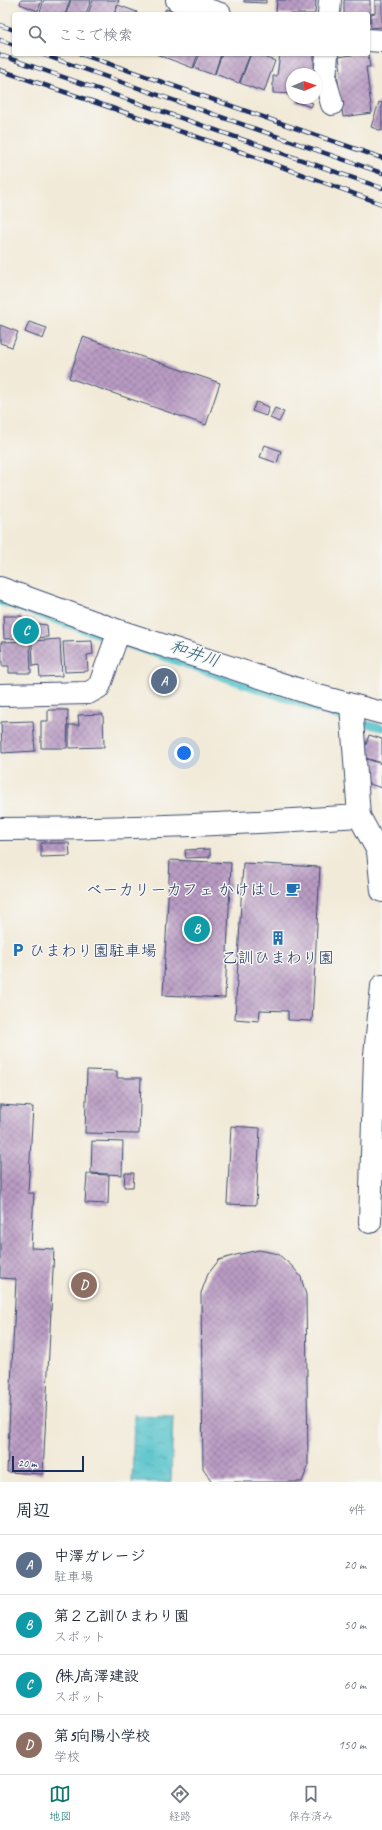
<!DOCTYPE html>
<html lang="ja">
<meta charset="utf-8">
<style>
body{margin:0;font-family:Caveat,"Klee One",sans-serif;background:#f2f2f3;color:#1f2937}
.compass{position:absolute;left:286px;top:68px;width:36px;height:36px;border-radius:50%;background:#fff;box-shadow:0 1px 3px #0004;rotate:88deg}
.scale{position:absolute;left:12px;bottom:10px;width:72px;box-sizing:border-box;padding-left:4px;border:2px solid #1b2f5e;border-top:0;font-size:11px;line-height:14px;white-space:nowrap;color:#1b2f5e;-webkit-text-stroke:3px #f6f6f2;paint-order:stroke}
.you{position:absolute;left:184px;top:753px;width:14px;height:14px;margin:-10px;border:3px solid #fff;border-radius:50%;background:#1a73e8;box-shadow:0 0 0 6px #1a73e833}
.badge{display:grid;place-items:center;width:26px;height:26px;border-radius:50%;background:#0f766e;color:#fff;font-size:13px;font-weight:700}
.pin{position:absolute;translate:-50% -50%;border:2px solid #fff;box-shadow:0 1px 4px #0006}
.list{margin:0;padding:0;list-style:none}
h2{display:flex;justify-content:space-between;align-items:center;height:52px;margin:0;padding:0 16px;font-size:17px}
h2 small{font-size:13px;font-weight:400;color:#747a83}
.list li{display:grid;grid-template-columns:26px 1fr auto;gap:12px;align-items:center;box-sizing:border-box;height:60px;padding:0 16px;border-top:1px solid #e0e1e3}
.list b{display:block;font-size:15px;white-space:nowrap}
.list p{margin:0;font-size:13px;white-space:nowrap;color:#747a83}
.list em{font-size:13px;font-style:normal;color:#747a83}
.icon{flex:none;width:22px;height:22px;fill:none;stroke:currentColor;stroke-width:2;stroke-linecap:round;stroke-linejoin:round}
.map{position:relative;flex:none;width:382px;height:1482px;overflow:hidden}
.search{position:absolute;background:#fff;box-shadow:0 1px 3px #0004;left:12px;right:12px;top:12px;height:44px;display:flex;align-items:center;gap:10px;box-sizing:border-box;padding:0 14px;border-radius:4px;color:#747a83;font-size:15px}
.sheet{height:292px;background:#fff}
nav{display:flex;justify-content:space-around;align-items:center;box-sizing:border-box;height:56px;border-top:1px solid #e0e1e3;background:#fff;font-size:11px;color:#747a83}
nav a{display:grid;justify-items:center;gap:2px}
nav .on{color:#0f766e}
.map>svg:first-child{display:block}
.water{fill:url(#water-ripples);stroke:#387894}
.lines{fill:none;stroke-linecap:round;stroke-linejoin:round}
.stream{stroke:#54c2ca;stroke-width:7}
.building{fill:url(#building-cross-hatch)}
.street-casing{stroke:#3b4b70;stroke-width:24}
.street{stroke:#fff;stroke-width:22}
.rail-casing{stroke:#1b2f5e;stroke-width:4.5}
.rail{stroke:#f6f6f2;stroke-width:3;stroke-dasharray:9;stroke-linecap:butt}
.labels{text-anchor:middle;stroke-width:3;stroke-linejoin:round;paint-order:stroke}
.poi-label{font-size:16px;fill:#1b2f5e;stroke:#f6f6f2;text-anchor:end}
.water-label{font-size:17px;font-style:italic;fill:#2c5b7e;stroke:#f6f6f2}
</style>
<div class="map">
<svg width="382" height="1482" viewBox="0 0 382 1482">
<defs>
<pattern id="water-ripples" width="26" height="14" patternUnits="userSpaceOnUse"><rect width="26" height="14" fill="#54c2ca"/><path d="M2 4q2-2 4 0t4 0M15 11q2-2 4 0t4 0" fill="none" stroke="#459ea7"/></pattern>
<pattern id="building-cross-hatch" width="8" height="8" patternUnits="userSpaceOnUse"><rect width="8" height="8" fill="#b99bc3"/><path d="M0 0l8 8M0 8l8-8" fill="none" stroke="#967fa2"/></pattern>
</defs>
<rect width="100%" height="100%" fill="#f6f6f2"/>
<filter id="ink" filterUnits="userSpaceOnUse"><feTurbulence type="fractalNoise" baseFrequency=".025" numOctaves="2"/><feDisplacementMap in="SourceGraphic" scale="8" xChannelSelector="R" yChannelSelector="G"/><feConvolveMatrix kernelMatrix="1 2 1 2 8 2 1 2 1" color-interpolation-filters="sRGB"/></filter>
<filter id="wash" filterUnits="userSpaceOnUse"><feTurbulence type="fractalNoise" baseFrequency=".012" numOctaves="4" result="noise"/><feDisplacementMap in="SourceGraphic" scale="16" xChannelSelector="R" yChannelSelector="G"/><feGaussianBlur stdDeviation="0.9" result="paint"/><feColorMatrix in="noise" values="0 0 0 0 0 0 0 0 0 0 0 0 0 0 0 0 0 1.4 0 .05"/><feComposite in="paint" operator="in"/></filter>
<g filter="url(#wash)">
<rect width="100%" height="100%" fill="#f2ead8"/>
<path class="water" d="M134 1415 173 1416 171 1482H132Z"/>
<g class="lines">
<path class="stream" d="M0 602 110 639
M125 644 336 716 382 728"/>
</g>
<g id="blocks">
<path class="building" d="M21 0H42L38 11 20 4Z
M44 0H70L65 14H46L40 12Z
M71 0H91L86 14H66Z
M93 0H119L114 14H88Z
M244 0H266V3L244 2Z
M277 0H316L315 14H276Z
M344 0H370V22H368V14H344Z
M375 0H382V27L371 28V14L375 13Z
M118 5 137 12 136 14H115Z
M166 9 179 14H164Z
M156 54H198L193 68Z
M200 54H221L214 75 194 68Z
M222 54H250L239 83 215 74Z
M251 54H257L275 61 264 92 240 83Z
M280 54H314V74H292V94L273 93V76H277Z
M357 54H368L370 67H366L372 113 343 117 337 72 341 71 339 57Z
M297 98 313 103 311 107 295 102Z
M379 102 382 103V131L371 127Z
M29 322 47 328 43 339 25 332Z
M0 325 18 332 12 347 0 343Z
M83 337 220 383 206 425 69 378Z
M256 402 269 407 266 416 252 411Z
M275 408 284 412 279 422 270 418Z
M265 445 281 451 277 463 260 457Z
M3 616H22V619H30V623L47 625 48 637 4 639Z
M60 639 62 676 40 677 39 665 33 666 32 641Z
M30 641 31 673H9V666H2L1 642Z
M92 641 93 654 87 655 88 671 65 672 63 642Z
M48 710H68L67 748H41V721H48Z
M103 714 104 747 69 748V725H79L78 715Z
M33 721 35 751 2 753 1 722Z
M369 735 382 739V763L362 757Z
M367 759 382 764V788L360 781Z
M41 843H69L70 856 41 857Z
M210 849V857L186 858 185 850Z
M170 860 231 863 225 998 163 995Z
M243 863 320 867 312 1021 288 1020V1011L260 1010 259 1021 235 1019Z
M87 1070 117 1071V1078H141L139 1134 85 1133Z
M0 1105 33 1107 28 1193H34L31 1248 54 1249 43 1474 7 1472 16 1279 0 1278Z
M231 1126 260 1128 256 1205 227 1204Z
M92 1141 123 1142 122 1175 91 1173Z
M125 1173H134L133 1187H124Z
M87 1174 109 1175 108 1204 85 1203Z
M259 1250 278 1254 293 1267 301 1277 306 1295 308 1466 302 1482H212L203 1468 201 1293 208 1274 219 1260 236 1255Z"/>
</g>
</g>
<g filter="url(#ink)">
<use href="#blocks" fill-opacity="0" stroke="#3b4b70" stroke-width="1"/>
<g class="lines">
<defs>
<path id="street" d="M177 0 220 14
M329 14 330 0
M368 40 382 41
M327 54 325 79 332 104
M0 588 119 631 315 695 382 713
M1 695 88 693 99 687 119 631
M351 705 359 816 378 851 382 891
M0 829C120 829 239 824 359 816
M370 1222 375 1055 382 986"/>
</defs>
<use href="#street" class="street-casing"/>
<use href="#street" class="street"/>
<defs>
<path id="rail" d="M0 25 14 30
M0 40 14 45
M41 54 382 173
M81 54 382 158
M0 55 382 188
M0 70 244 153 382 204"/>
</defs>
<use href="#rail" class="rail-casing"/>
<use href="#rail" class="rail"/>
</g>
</g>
<defs>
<symbol id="cafe-bare" viewBox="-9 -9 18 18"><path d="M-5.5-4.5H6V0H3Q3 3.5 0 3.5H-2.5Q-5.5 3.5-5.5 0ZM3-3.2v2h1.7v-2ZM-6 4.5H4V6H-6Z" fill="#1f6fb2" stroke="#f6f6f2" stroke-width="2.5" paint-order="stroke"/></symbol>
<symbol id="building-bare" viewBox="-9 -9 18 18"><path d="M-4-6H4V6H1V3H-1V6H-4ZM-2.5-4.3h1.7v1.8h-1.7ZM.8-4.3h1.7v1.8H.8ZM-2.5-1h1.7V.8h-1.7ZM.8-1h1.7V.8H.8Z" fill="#1f6fb2" stroke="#f6f6f2" stroke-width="2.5" paint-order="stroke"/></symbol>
<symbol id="parking-bare" viewBox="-9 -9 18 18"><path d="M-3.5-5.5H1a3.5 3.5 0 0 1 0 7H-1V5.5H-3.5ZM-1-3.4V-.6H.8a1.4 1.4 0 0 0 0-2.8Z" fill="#1f6fb2" stroke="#f6f6f2" stroke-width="2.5" paint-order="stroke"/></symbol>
</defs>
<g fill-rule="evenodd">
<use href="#cafe-bare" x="283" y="879" width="20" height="20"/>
<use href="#building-bare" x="268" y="928" width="20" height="20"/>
<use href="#parking-bare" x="8" y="940" width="20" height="20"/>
</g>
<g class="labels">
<g class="poi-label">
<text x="282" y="895">ベーカリーカフェ かけはし</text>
<text x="29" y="956" text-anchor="start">ひまわり園駐車場</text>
<text x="278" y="963" text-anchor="middle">乙訓ひまわり園</text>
</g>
<g class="water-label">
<text transform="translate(195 653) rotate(19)" y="6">和井川</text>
</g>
</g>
</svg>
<svg class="compass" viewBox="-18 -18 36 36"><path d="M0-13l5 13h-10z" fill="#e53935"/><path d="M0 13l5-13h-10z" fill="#747a83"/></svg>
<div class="scale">20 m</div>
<div class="you"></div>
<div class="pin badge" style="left:164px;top:681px;background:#5c6f8a">A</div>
<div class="pin badge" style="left:197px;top:929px;background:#0f9aa8">B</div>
<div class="pin badge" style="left:26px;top:631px;background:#0f9aa8">C</div>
<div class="pin badge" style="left:84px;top:1285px;background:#8d6e63">D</div>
<div class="search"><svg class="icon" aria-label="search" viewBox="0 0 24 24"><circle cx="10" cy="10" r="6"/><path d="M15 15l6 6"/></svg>ここで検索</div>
</div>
<section class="sheet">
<h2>周辺<small>4件</small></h2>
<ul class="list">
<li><span class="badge" style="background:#5c6f8a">A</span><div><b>中澤ガレージ</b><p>駐車場</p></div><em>20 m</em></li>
<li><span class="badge" style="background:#0f9aa8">B</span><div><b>第２乙訓ひまわり園</b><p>スポット</p></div><em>50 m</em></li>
<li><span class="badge" style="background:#0f9aa8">C</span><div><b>(株)高澤建設</b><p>スポット</p></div><em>60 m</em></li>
<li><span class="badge" style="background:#8d6e63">D</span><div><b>第5向陽小学校</b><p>学校</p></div><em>150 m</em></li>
</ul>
</section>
<nav>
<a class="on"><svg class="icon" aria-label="map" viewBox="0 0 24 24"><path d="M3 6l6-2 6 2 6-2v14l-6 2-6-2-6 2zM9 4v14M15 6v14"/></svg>地図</a>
<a><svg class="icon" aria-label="directions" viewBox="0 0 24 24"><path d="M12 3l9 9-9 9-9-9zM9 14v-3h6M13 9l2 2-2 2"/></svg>経路</a>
<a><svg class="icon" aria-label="saved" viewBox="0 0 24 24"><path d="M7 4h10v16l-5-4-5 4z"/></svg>保存済み</a>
</nav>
